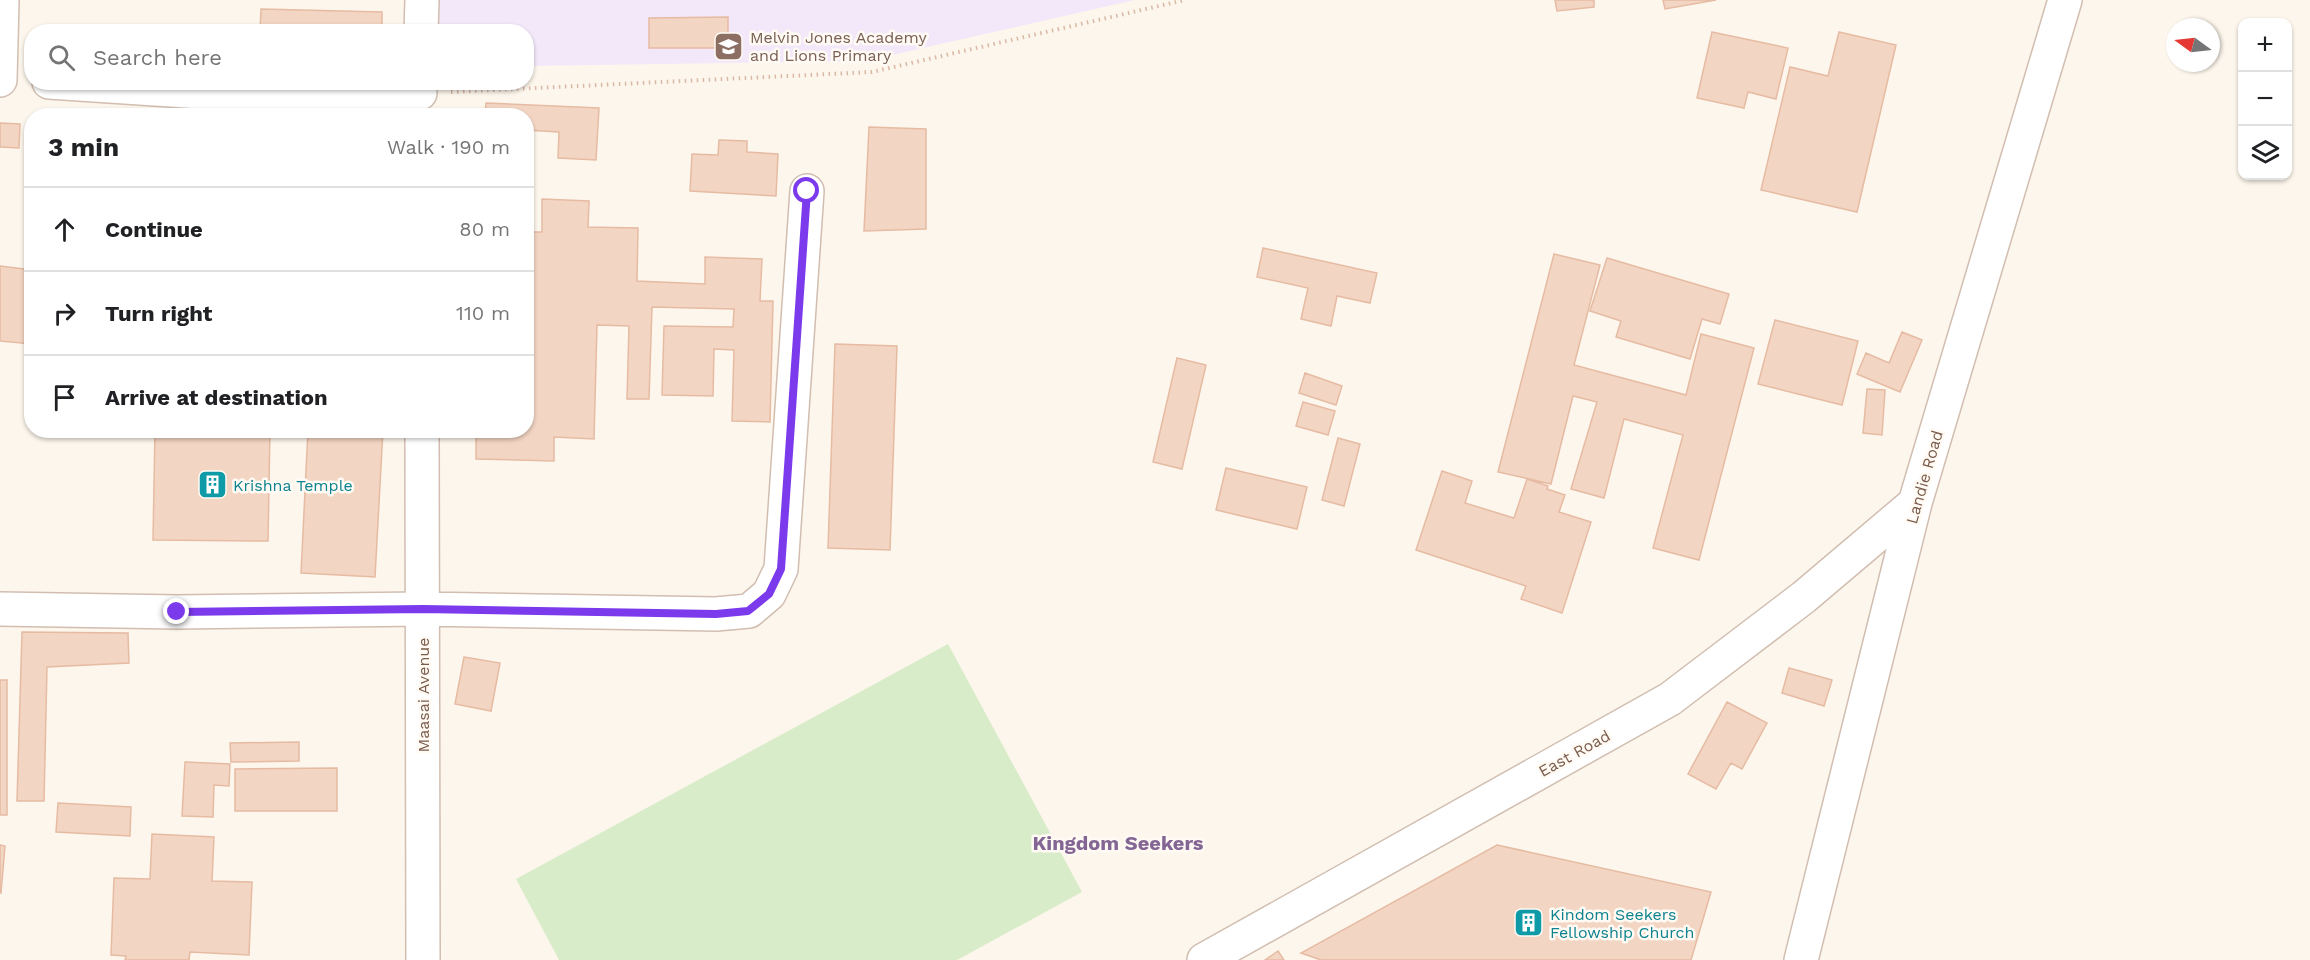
<!DOCTYPE html>
<meta charset="utf-8">
<style>
body{margin:0;font-family:"Work Sans",sans-serif;background:#f2f2f2;color:#202124}
.controls{position:absolute;right:18px;top:18px;display:grid;overflow:hidden;border-radius:12px;box-shadow:0 2px 4px #0004}
.controls button{width:54px;height:54px;display:grid;place-items:center;padding:0;border:0;border-bottom:2px solid #e0e0e0;background:#fff;color:#202124;font:30px sans-serif}
.compass{position:absolute;left:2166px;top:18px;width:54px;height:54px;border-radius:50%;background:#fff;box-shadow:0 2px 4px #0004;rotate:285deg}
.stop{position:absolute;width:18px;height:18px;margin:-14px;border:4px solid #7c3aed;border-radius:50%;background:#fff}
.stop.end{background:#7c3aed;border-color:#fff;box-shadow:0 2px 6px #0008}
.list{margin:0;padding:0;list-style:none}
h2{display:flex;justify-content:space-between;align-items:center;height:78px;margin:0;padding:0 24px;font-size:26px}
h2 small{font-size:20px;font-weight:400;color:#757577}
.list li{display:grid;grid-template-columns:39px 1fr auto;gap:18px;align-items:center;box-sizing:border-box;height:84px;padding:0 24px;border-top:2px solid #e0e0e0}
.list b{display:block;font-size:22px;white-space:nowrap}
.list em{font-size:20px;font-style:normal;color:#757577}
.icon{flex:none;width:33px;height:33px;fill:none;stroke:currentColor;stroke-width:2;stroke-linecap:round;stroke-linejoin:round}
.map{position:relative;flex:none;width:2310px;height:960px;overflow:hidden}
.search{position:absolute;background:#fff;box-shadow:0 2px 4px #0004;left:24px;top:24px;width:510px;height:66px;display:flex;align-items:center;gap:15px;box-sizing:border-box;padding:0 21px;border-radius:24px;color:#757577;font-size:22px}
.panel{position:absolute;background:#fff;box-shadow:0 2px 4px #0004;left:24px;top:108px;width:510px;height:330px;border-radius:24px}
.map>svg:first-child{display:block}
.education{fill:#f3e8fa}
.green{fill:#d8ecc9}
.building{fill:#f3d5c3;stroke:#e6bba3;stroke-width:1.5}
.lines{fill:none;stroke-linecap:round;stroke-linejoin:round}
.minor-casing{stroke:#d1beb0;stroke-width:36}
.path{stroke:#d9b8a5;stroke-width:4;stroke-dasharray:1.5 4.5;stroke-linecap:butt}
.minor{stroke:#fff;stroke-width:33}
.route{stroke:#7c3aed;stroke-width:8}
.labels{text-anchor:middle;stroke-width:5;stroke-linejoin:round;paint-order:stroke}
.education-label{font-size:16px;fill:#785e54;stroke:#fffaf3;text-anchor:start}
.street-label{font-size:16px;fill:#7a5c4d;stroke:#fffaf3}
.culture-label{font-size:16px;fill:#0d838f;stroke:#fffaf3;text-anchor:start}
.quarter-label{font-size:20px;font-weight:bold;fill:#846695;stroke:#fffaf3}
</style>
<div class="map">
<svg width="2310" height="960" viewBox="0 0 2310 960">
<rect width="100%" height="100%" fill="#fdf6ec"/>
<path class="education" d="M421 0H1135L866 61 527 66 526 32H421Z"/>
<path class="green" d="M948 644 1082 892 957 960H559L516 879Z"/>
<path class="building" d="M1555 0H1594V7L1557 11Z
M1663 0H1716L1665 9Z
M261 9 382 12V32H260Z
M728 17V48H649V18Z
M1712 32 1788 48 1776 99 1748 92 1744 108 1697 98Z
M1839 32 1896 45 1857 212 1761 190 1790 67 1828 76Z
M486 103 599 108 596 160 558 158 559 132 526 130V116H485Z
M0 123 20 124 19 148 0 147Z
M869 127 926 129V229L864 231Z
M719 140 747 141V152L778 154 776 196 690 191 692 154 718 155Z
M542 199 589 201 588 227 638 228 637 281 705 284V257L762 259 760 301H773L770 422 732 421 734 350 714 349 713 396 662 395 664 326 733 327 734 309 652 307 649 399H627L629 326 597 325 594 439 554 437V461L476 459V430H526V232H542Z
M1263 248 1377 273 1370 303 1337 296 1331 326 1301 319 1308 288 1257 277Z
M1554 254 1600 265 1574 365 1686 395 1701 334 1754 348 1699 560 1653 548 1683 435 1624 419 1604 498 1571 489 1597 402 1573 396 1551 484 1498 472Z
M1607 258 1729 294 1720 324 1702 319 1690 359 1616 337 1621 321 1590 311Z
M0 266 32 270V344L0 341Z
M1775 320 1858 341 1842 405 1758 384Z
M1902 332 1922 340 1900 392 1857 374 1866 353 1889 363Z
M835 344 897 346 890 550 828 548Z
M1177 358 1206 365 1182 469 1153 462Z
M1305 373 1342 386 1336 405 1299 393Z
M1867 389 1885 390 1882 435 1863 433Z
M1303 402 1335 411 1328 435 1296 426Z
M155 430H270L268 541 153 540Z
M308 430H383L375 577 301 573Z
M1338 438 1360 444 1344 506 1322 500Z
M1226 468 1307 487 1297 529 1216 510Z
M1442 471 1472 481 1465 503 1514 518 1527 479 1548 486 1547 489 1565 495 1559 512 1591 522 1562 613 1521 599 1526 586 1416 550Z
M22 632 128 633 129 663 47 667 44 801H17Z
M464 657 500 663 491 711 455 704Z
M1789 668 1832 680 1824 706 1782 693Z
M0 680H7V815H0Z
M1727 702 1767 723 1742 769 1731 763 1716 789 1688 774Z
M299 742V761L231 762 230 743Z
M185 762 230 764 229 786 214 785 213 817 182 816Z
M337 768V811H235V769Z
M58 803 131 807 130 836 56 832Z
M152 834 214 837 212 881 252 882 249 955 190 952 189 960H125L126 956 111 955 114 878 150 879Z
M0 845 5 846 1 893H0Z
M1497 845 1711 892 1691 960H1321L1301 953Z
M1278 951 1284 960H1265Z"/>
<g class="lines">
<defs>
<path id="minor" d="M421 32 422 0
M0 80 2 0
M49 82 216 93H420
M422 430 423 960
M0 609 177 612 423 609 716 614 749 611 769 594 781 569 807 191
M1204 960 1670 699 1804 597 1915 503
M1801 960 1915 503 2065 0"/>
</defs>
<use href="#minor" class="minor-casing"/>
<path class="path" d="M451 92 872 72 1185 0"/>
<use href="#minor" class="minor"/>
</g>
<g class="lines">
<path class="route" d="M177 612 423 609 716 614 748 611 769 594 781 569 807 191"/>
</g>
<defs>
<symbol id="school-square" viewBox="-11 -11 22 22"><rect x="-9" y="-9" width="18" height="18" rx="4" fill="#8d6e63" stroke="#fffaf3"/><path d="M0-5L7-2L0 1L-7-2ZM-4 1L0 2.5L4 1V4Q0 6-4 4Z" fill="#fff"/></symbol>
<symbol id="building-square" viewBox="-11 -11 22 22"><rect x="-9" y="-9" width="18" height="18" rx="4" fill="#0f9aa8" stroke="#fffaf3"/><path d="M-4-6H4V6H1V3H-1V6H-4ZM-2.5-4.3h1.7v1.8h-1.7ZM.8-4.3h1.7v1.8H.8ZM-2.5-1h1.7V.8h-1.7ZM.8-1h1.7V.8H.8Z" fill="#fff"/></symbol>
</defs>
<g fill-rule="evenodd">
<use href="#school-square" x="712" y="30" width="33" height="33"/>
<use href="#building-square" x="196" y="468" width="33" height="33"/>
<use href="#building-square" x="1512" y="906" width="33" height="33"/>
</g>
<g class="labels">
<g class="education-label">
<text x="750" y="43">Melvin Jones Academy<tspan x="750" dy="18">and Lions Primary</tspan></text>
</g>
<g class="street-label">
<text transform="translate(1924 477) rotate(-74)" y="6">Landie Road</text>
<text transform="translate(423 695) rotate(-90)" y="6">Maasai Avenue</text>
<text transform="translate(1574 753) rotate(-29)" y="6">East Road</text>
</g>
<g class="culture-label">
<text x="233" y="491">Krishna Temple</text>
<text x="1550" y="920">Kindom Seekers<tspan x="1550" dy="18">Fellowship Church</tspan></text>
</g>
<g class="quarter-label">
<text x="1118" y="850">Kingdom Seekers</text>
</g>
</g>
</svg>
<div class="controls">
<button>+</button>
<button>−</button>
<button><svg class="icon" aria-label="layers" viewBox="0 0 24 24"><path d="M12 4l9 5-9 5-9-5zM3 14l9 5 9-5"/></svg></button>
</div>
<svg class="compass" viewBox="-18 -18 36 36"><path d="M0-13l5 13h-10z" fill="#e53935"/><path d="M0 13l5-13h-10z" fill="#757577"/></svg>
<div class="stop" style="left:807px;top:191px"></div>
<div class="stop end" style="left:177px;top:612px"></div>
<div class="search"><svg class="icon" aria-label="search" viewBox="0 0 24 24"><circle cx="10" cy="10" r="6"/><path d="M15 15l6 6"/></svg>Search here</div>
<section class="panel">
<h2>3 min<small>Walk · 190 m</small></h2>
<ul class="list">
<li><svg class="icon" aria-label="ahead" viewBox="0 0 24 24"><path d="M12 20V5M6 11l6-6 6 6"/></svg><div><b>Continue</b></div><em>80 m</em></li>
<li><svg class="icon" aria-label="right" viewBox="0 0 24 24"><path d="M7 20v-9h11M14 6l5 5-5 5"/></svg><div><b>Turn right</b></div><em>110 m</em></li>
<li><svg class="icon" aria-label="arrive" viewBox="0 0 24 24"><path d="M6 21V4h12l-3 4 3 4H6"/></svg><div><b>Arrive at destination</b></div></li>
</ul>
</section>
</div>
